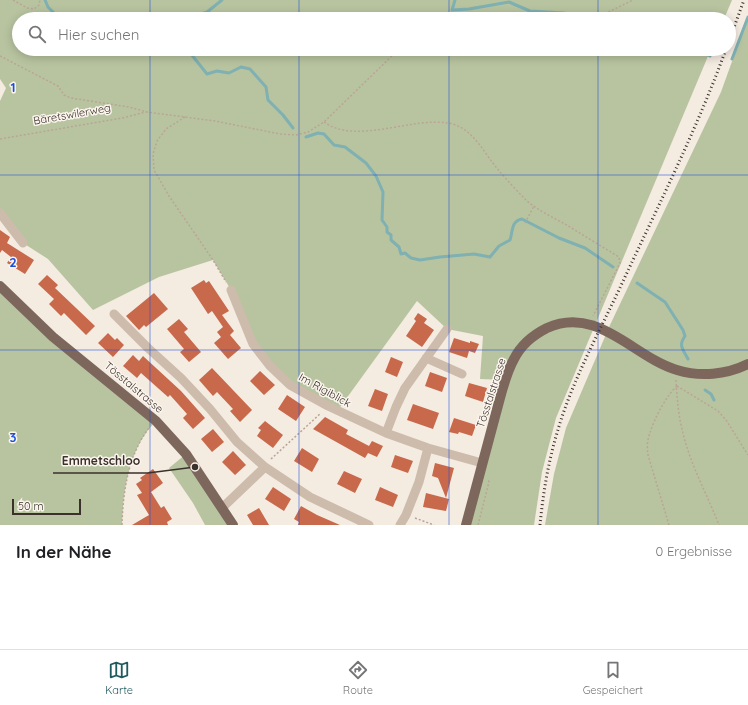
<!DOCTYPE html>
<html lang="de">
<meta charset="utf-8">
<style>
body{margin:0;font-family:Quicksand,sans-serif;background:#f6f6f6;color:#202124}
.scale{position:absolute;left:12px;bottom:10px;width:69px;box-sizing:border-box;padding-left:4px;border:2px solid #3b302b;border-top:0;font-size:11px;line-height:14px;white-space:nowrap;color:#3b302b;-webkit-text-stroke:3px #fbf5ee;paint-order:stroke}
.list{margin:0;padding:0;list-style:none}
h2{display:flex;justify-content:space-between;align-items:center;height:52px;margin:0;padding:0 16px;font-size:17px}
h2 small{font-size:13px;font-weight:400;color:#757577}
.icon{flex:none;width:22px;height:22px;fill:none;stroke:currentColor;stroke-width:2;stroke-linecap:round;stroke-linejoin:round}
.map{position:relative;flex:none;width:748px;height:525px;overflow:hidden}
.search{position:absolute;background:#fff;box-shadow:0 2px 10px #0003;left:12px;right:12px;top:12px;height:44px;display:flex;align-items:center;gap:10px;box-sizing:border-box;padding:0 14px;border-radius:22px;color:#757577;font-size:15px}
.sheet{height:124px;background:#fff}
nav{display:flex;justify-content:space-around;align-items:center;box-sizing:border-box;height:56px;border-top:1px solid #e0e0e0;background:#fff;font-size:11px;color:#757577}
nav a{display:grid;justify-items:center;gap:2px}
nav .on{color:#1f5a5e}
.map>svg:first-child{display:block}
.green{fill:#b8c4a0}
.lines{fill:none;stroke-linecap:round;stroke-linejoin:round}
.stream{stroke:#7fb0b2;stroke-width:3}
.building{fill:#c8694b}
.path{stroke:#b9a596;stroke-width:1.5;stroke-dasharray:2 2;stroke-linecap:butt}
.minor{stroke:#cdbbac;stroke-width:9}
.major{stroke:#7d675c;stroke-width:10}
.rail{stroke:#3b302b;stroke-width:3;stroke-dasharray:1 3;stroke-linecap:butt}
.grid{fill:none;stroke:#1d4ed8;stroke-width:1;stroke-opacity:0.55}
.labels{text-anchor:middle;stroke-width:3;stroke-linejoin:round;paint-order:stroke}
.street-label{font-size:11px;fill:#3b302b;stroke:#fbf5ee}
.grid-label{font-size:13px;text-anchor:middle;font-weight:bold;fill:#1d4ed8;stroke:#fbf5ee;stroke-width:3;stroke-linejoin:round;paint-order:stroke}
.leader{fill:none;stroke:#3b302b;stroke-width:1.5}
.callout-dot{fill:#3b302b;stroke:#fbf5ee;stroke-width:1.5}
.callout-label{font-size:12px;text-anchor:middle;font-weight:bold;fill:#3b302b;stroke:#fbf5ee;stroke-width:3;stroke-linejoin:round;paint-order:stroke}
</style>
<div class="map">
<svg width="748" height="525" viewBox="0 0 748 525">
<rect width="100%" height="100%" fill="#f4ebe1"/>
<path class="green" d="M0 0H732L724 19H19V49H711L556 418 542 472 534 525H466L505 380 480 379 483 336 447 329 417 301 338 410 290 385 253 344 231 290 213 260 159 277 93 310 48 259 23 243 0 213V101L6 88 0 79Z
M748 17V525H545L554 474 566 428 610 325 721 92Z
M0 287 156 421C129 448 123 489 122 525H0Z
M186 454 233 525H205L193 503 169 468Z"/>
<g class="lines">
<path class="stream" d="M45 0 48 7 60 19
M455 0 452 10 469 9 509 2 530 11 564 13 582 18
M193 19 198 15 207 12 222 0
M623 19H626
M122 49H130
M187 49 207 74 217 71 229 73 241 67 250 69 266 87 268 100 283 115 293 128
M677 49C685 53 688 48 697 53L702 52 710 56
M732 59 748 17
M306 137 318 133 324 134 334 145 345 147 366 163 376 176 383 192 382 220 387 227V232L391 235V240L399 247 401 254 405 253 411 258 420 260 440 257 474 254 490 257 499 246 510 240C513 231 511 221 522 219L559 238 585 248 613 267
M637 283 665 302 683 330 685 336C678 346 683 349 688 359
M705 390 711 394 714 400"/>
</g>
<path class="building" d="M0 230 10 237 7 243 34 260 25 274 7 263 11 257 2 250 0 253Z
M47 275 58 285 55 288 95 326 86 335 64 313 61 316 49 304 54 299 38 284Z
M204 280 206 283 209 281 229 311 222 315 234 331 230 335 241 348 228 359 214 343 221 337 217 332 223 327 212 311 208 314 191 288Z
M154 293 168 309 146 327 144 325 139 330 126 316Z
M418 313 427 319 424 323 434 330 422 347 406 336 416 321 414 319Z
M179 319 188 329 184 332 201 352 189 362 180 352 184 349 167 329Z
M108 333 115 340 117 338 124 345 113 357 98 343Z
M454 338 470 343V341L479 344 475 353 469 351 467 358 449 352Z
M133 355 139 361 143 356 181 391 205 418 193 429 183 418 187 414 170 395 168 397 141 373 137 378 123 366Z
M391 357 403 362 397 377 385 372Z
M212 368 252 410 240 422 230 411 233 409 217 392 213 396 199 380Z
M260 371 275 385 264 395 250 381Z
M430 372 447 378 442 392 425 386Z
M469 383 487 388 483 402 465 396Z
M375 389 388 394 382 411 368 406Z
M287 395 305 407 296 421 278 409Z
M413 404 439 413 433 429 407 420Z
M325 417 348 430 346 434 369 446 372 441 383 446 377 457 368 453 365 458 313 429Z
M454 418 476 425 472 436 459 432 458 434 449 432Z
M265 421 283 435 273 448 257 436 261 430 258 428Z
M213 429 224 442 212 452 201 439Z
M302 448 319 459 312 472 294 461Z
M233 451 246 465 235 475 222 462Z
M395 455 413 461 408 473 391 467Z
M435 463 454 468 446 498 438 478 432 476Z
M153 469 163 483 151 492 161 508 164 506 172 519 167 522 168 525H132L149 515 137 495 142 493 136 484 142 480 140 478Z
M344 471 362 479 355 493 337 484Z
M273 487 291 499 284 511 265 499Z
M380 487 398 495 393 507 375 500Z
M426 493 449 499 446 511 423 507Z
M301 506 317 515 340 525H298L299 522 294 519Z
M259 508 269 525H253L247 515Z"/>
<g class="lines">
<path class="path" d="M13 0 27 8 34 9 39 5 40 0
M594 19 633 0
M0 56 58 86 64 95 71 98 129 107 147 112 215 121 280 134 296 135 308 132 324 122 399 49
M185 117 166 129 157 141 153 154 154 170 169 196 213 260 226 282
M324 122C355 145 412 117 448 123 472 127 482 150 496 167 505 178 516 190 526 200 537 210 552 217 565 224 583 235 601 246 619 257L620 263 593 316
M0 139 122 118 146 112
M525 223 534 206
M676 380C677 396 678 413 682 429 689 462 707 494 719 525
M677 386 718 411 726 420 748 455
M271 459 321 413
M415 518 434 525
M122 525C123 492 128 455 149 428
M478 525 488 486 489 480
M669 525 648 455C647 448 647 440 650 433 654 419 666 396 677 386"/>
<path class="minor" d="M0 213 23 243
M231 290 253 344 270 366 290 385 328 406 386 433 428 448 482 463
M114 314 148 348 181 378 210 409 237 442 265 467 310 497 369 525
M426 358 462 374
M386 433 396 407 405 388 447 329
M222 508 265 467
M400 525 406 515 419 482 428 448"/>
<path class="major" d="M0 286 53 337 156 421 186 454 233 525
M466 525C476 488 486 451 496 413 501 395 505 375 514 359 521 345 533 335 547 328 598 305 633 357 677 370 700 377 726 375 748 364"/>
<path class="rail" d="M729 41 744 0
M540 525C543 494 548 463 557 433 571 384 596 338 618 292 655 212 696 132 726 49"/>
</g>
<path class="grid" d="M150 0V19M299 0V19M449 0V19M598 0V19M150 49V525M299 49V525M449 49V525M598 49V525M0 175H748M0 350H748"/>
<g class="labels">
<g class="street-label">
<text transform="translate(72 114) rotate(-10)" y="4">Bäretswilerweg</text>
<text transform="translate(134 387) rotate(40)" y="4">Tösstalstrasse</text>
<text transform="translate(325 390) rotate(29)" y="4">Im Rigiblick</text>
<text transform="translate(491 393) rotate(-72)" y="4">Tösstalstrasse</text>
</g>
</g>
<g class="grid-label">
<text x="13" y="92">1</text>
<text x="13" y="267">2</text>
<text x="13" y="442">3</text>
</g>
<path class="leader" d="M195 467L148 473H53"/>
<circle class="callout-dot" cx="195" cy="467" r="4"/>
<g class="callout-label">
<text x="101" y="465">Emmetschloo</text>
</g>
</svg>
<div class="scale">50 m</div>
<div class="search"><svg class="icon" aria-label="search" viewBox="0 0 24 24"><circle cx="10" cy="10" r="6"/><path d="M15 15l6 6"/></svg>Hier suchen</div>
</div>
<section class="sheet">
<h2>In der Nähe<small>0 Ergebnisse</small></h2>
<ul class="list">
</ul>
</section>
<nav>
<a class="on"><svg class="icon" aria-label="map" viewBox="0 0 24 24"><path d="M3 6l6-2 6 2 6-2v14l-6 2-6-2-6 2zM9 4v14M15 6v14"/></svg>Karte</a>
<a><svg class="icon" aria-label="directions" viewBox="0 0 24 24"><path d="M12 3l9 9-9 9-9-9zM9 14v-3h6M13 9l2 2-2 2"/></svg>Route</a>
<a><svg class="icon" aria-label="saved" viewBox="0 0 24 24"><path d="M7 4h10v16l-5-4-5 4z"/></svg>Gespeichert</a>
</nav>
